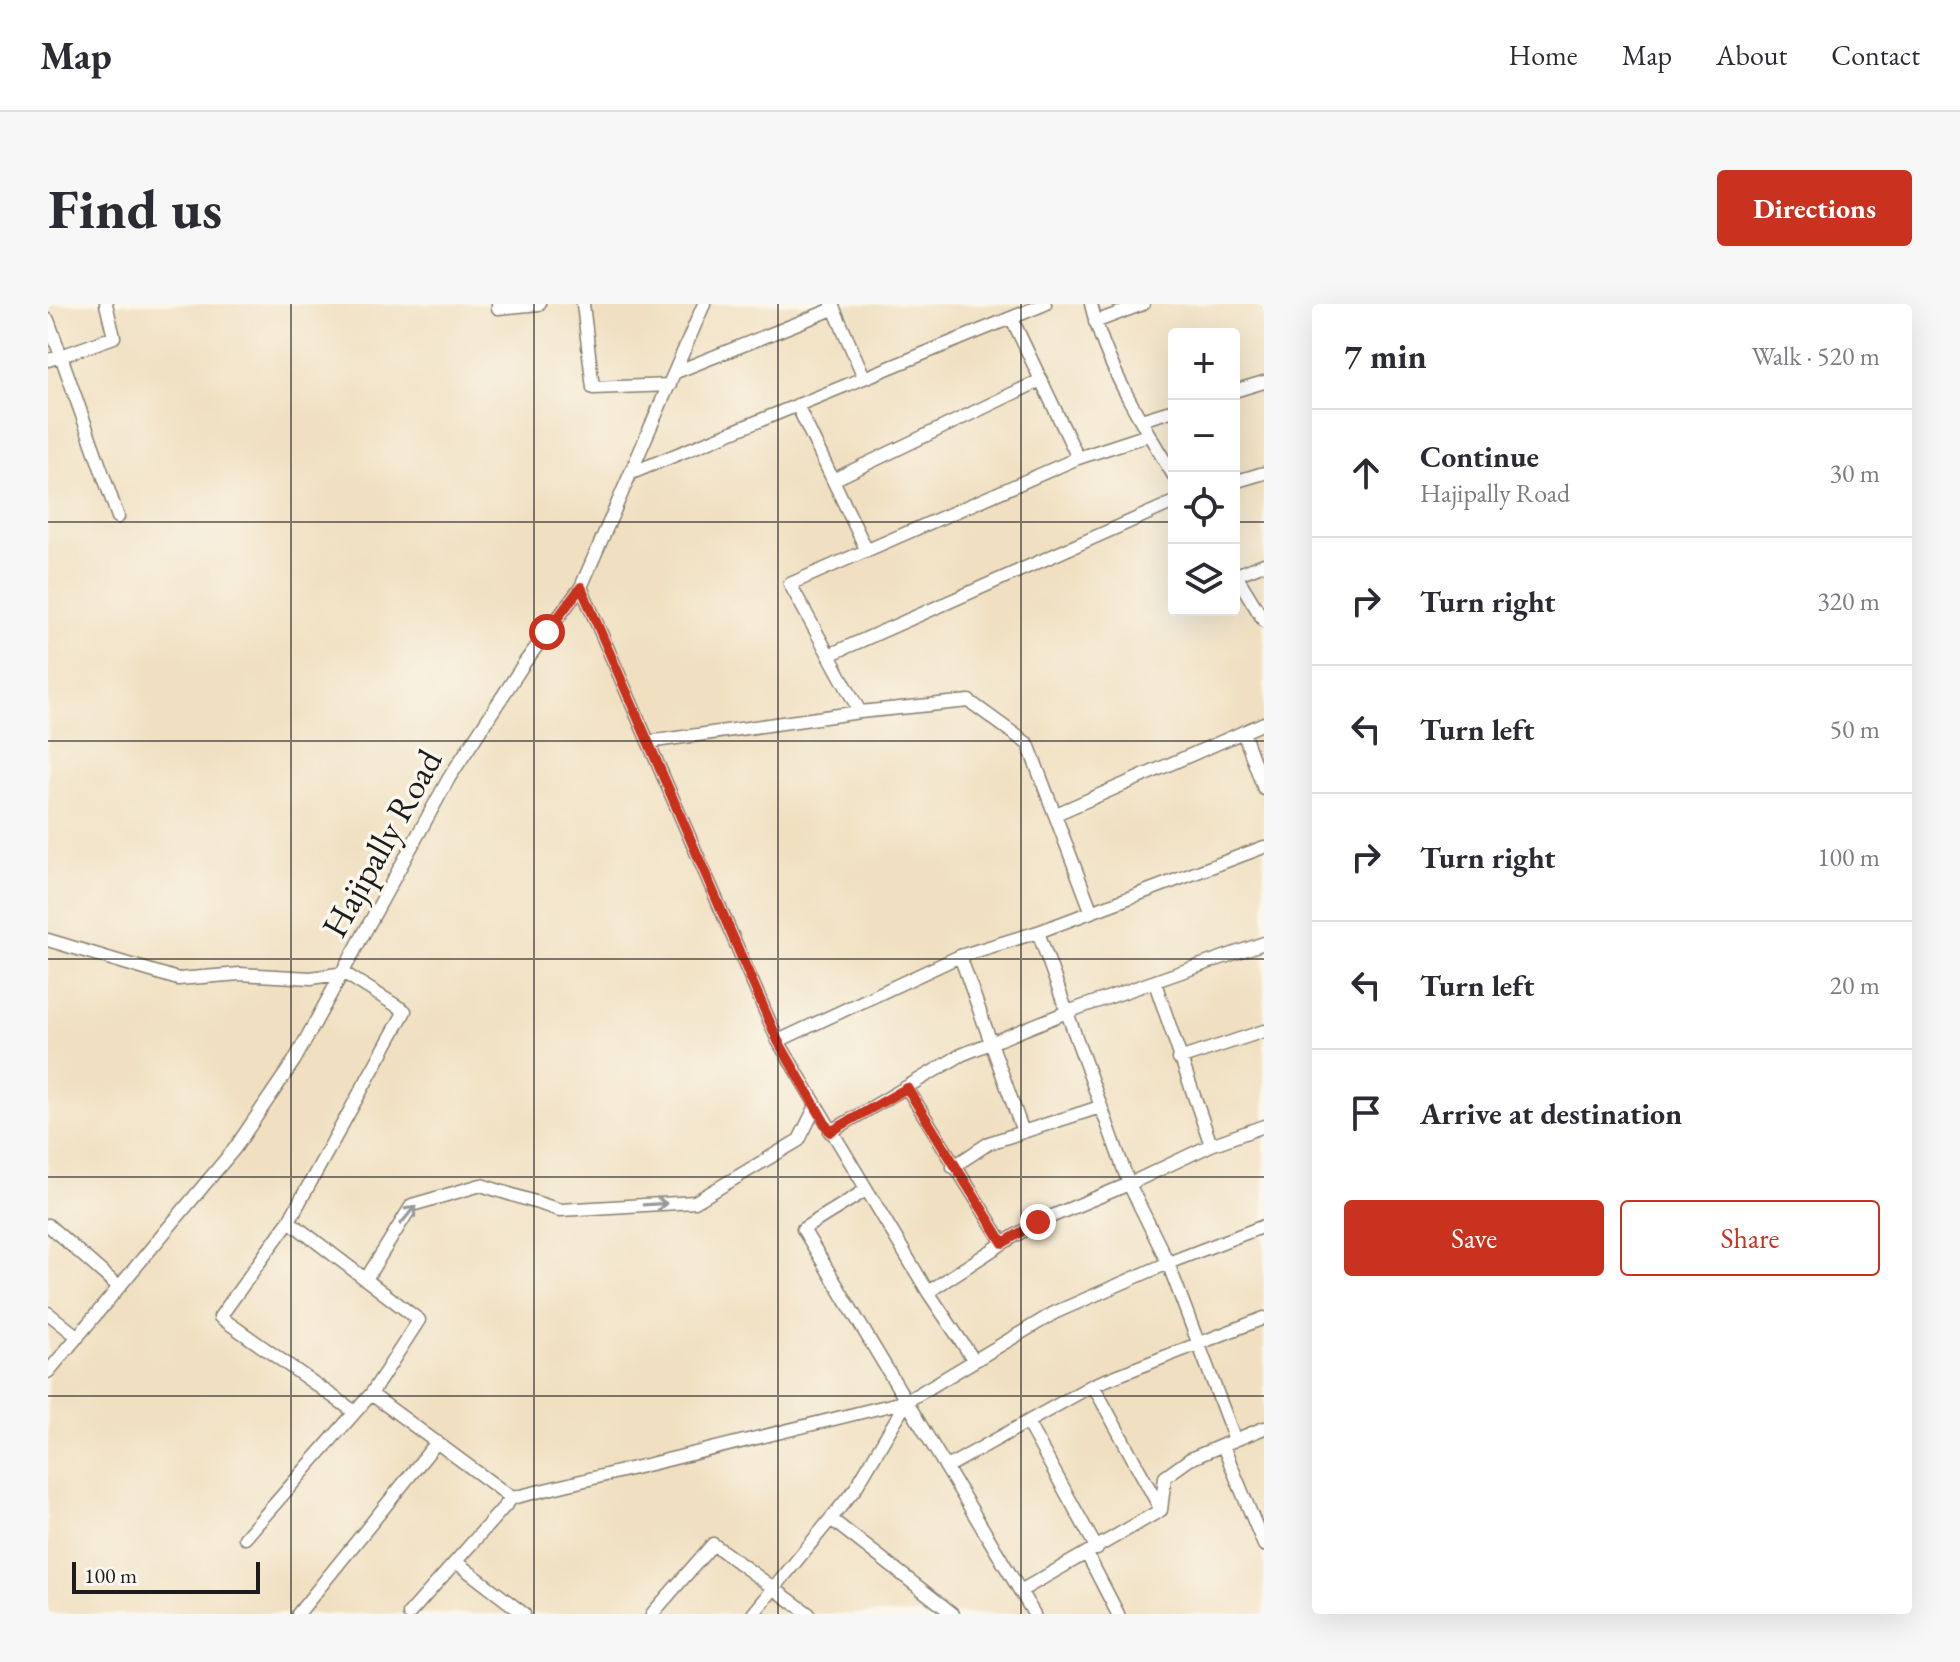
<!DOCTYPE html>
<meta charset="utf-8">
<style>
body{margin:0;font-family:"EB Garamond",serif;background:#f7f7f7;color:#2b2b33}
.controls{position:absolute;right:24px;top:24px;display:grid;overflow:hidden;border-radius:8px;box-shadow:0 8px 32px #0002}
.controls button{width:72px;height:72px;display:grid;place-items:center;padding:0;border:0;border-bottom:2px solid #e1e1e2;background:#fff;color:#2b2b33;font:40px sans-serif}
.scale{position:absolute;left:24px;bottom:20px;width:188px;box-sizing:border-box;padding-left:8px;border:4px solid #1c1c1c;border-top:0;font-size:22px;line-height:28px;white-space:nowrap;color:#1c1c1c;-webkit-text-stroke:6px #fbf7ec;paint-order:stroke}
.stop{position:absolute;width:24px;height:24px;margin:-18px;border:6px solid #c8321e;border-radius:50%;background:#fff}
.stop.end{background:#c8321e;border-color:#fff;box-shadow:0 2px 8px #0008}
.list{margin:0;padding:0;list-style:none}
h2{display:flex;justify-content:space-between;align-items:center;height:104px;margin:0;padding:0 32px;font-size:34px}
h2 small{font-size:26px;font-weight:400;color:#7c7c81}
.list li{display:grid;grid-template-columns:52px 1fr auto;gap:24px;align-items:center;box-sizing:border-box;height:128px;padding:0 32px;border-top:2px solid #e1e1e2}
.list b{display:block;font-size:30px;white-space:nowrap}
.list p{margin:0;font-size:26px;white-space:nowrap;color:#7c7c81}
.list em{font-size:26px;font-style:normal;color:#7c7c81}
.actions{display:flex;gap:16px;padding:24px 32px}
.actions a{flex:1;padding:18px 0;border:2px solid #c8321e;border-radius:8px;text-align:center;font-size:28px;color:#c8321e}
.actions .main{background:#c8321e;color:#fff}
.icon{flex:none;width:44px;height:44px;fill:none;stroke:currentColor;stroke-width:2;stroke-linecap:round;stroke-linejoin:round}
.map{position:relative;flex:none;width:1216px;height:1310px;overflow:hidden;border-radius:8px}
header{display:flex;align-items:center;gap:48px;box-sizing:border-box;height:112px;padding:0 40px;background:#fff;border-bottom:2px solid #e1e1e2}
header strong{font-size:38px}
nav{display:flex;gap:44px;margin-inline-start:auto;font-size:28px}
.intro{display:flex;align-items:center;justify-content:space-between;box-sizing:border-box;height:192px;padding:0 48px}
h1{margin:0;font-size:56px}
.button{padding:20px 36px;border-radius:8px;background:#c8321e;color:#fff;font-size:28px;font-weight:700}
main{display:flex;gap:48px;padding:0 48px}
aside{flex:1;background:#fff;border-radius:8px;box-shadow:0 8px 32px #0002}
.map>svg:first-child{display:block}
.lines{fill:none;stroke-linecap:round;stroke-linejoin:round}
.minor-casing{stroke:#867e6e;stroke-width:15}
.minor{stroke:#fff;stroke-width:12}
.oneway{stroke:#999}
.route{stroke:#c8321e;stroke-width:10}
.grid{fill:none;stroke:#1c1c1c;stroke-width:2;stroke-opacity:0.55}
.labels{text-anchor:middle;stroke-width:7;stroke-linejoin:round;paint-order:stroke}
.street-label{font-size:36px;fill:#1c1c1c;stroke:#fbf7ec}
</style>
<header>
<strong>Map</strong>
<nav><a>Home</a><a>Map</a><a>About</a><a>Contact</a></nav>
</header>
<div class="intro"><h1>Find us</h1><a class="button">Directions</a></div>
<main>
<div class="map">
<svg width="1216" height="1310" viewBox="0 0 1216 1310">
<rect width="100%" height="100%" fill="#fbf7ec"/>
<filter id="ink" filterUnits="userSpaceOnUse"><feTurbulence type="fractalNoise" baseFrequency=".0125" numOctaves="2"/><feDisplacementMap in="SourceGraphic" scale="16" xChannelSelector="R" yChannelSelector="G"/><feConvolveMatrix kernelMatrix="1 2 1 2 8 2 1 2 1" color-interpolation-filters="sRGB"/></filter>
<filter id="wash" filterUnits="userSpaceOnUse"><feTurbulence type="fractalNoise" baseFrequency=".006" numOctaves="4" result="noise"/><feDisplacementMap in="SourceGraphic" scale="32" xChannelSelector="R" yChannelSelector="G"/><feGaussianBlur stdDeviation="1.8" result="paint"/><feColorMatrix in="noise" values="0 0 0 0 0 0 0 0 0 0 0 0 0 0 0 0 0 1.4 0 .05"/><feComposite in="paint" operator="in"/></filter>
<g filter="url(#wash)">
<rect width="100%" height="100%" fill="#f0e0c1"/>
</g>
<g filter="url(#ink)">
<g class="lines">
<defs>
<path id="minor" d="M58 0 66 33 13 52 70 213
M450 0V4L491 0
M535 0 545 84 622 81
M784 0 816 73
M1043 0C1057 60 1094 120 1126 172
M964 15 1030 154
M0 16 13 52 0 56
M1047 18 1095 0
M628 68 785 5
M1186 87 1216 78
M749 101 818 245
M1093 116 1126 106
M586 168 997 0
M785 176 993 76
M1186 178 1216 169
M1186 268 1216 317
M1188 271 1216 260
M533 283 730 737 880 988
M781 351 1126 198
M1195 428 1216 485
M600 438 812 408
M1008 510 1216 419
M1043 606 980 440 921 397 812 408 742 280 1030 154 1100 131
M0 636 130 675 192 670 263 674 296 669 357 707 241 917 371 1016 323 1090 464 1194
M912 652 975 828
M1107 679 1163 841
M730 737 912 652 990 628 1216 543
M1131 755 1216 727
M859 784 955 939 990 918 1081 880 990 628
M1216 822 1163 841 1081 880 1120 959 1187 1136 1216 1124
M782 828 913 751 1019 708 1216 639
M905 863 941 839 1052 803
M818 886 755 925 986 1310
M241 917 172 1013 307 1108
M0 921 71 983
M318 975 364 901 433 881 512 906 647 898 751 836 768 802
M0 1009 30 1033
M925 1055 880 988 955 939
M0 1068 187 844 246 757 401 474 477 358 533 283 656 0
M1045 1081 1113 1206 1117 1173 1142 1155 1187 1136
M979 1118 1049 1245
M1175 1142 1216 1241
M899 1163 1045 1081 1216 1014
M783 1215 905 1310
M197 1234 323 1090
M1039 1250 1070 1310
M408 1258 476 1310
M974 1286 1113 1206
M250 1310 389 1138
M361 1310 464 1194 859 1097 1006 1009 1120 959 1216 922
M604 1310 665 1240 761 1310
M705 1310 807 1185 859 1097"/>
</defs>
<use href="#minor" class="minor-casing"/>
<use href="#minor" class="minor"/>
</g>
<defs><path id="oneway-shaft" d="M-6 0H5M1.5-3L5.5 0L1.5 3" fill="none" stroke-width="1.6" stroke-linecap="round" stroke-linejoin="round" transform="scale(2)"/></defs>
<g class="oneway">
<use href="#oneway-shaft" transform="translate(607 900) rotate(-4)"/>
<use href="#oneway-shaft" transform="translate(360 911) rotate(-51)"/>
</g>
</g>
<g class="lines" filter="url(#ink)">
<path class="route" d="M499 328 533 283 730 737 782 828 859 784 955 939 990 918"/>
</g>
<path class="grid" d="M243 0V1310M486 0V1310M730 0V1310M973 0V1310M0 218H1126M1186 218H1216M0 437H1216M0 655H1216M0 873H1216M0 1092H1216"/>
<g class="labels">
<g class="street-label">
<text transform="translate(333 539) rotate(-61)" y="13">Hajipally Road</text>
</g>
</g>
</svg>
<div class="controls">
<button>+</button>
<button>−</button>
<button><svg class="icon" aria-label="locate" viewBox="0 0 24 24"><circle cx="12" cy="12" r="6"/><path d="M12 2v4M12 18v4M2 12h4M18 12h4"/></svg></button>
<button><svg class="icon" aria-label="layers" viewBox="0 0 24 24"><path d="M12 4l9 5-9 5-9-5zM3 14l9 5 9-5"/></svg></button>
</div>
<div class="scale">100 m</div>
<div class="stop" style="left:499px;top:328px"></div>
<div class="stop end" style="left:990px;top:918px"></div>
</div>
<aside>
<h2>7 min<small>Walk · 520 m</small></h2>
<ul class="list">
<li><svg class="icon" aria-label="ahead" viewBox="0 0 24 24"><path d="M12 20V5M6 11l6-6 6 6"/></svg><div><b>Continue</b><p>Hajipally Road</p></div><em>30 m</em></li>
<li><svg class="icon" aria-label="right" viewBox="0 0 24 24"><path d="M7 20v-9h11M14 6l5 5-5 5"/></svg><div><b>Turn right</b></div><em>320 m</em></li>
<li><svg class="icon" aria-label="left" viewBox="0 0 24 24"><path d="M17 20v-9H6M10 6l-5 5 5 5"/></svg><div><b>Turn left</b></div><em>50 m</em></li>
<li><svg class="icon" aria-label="right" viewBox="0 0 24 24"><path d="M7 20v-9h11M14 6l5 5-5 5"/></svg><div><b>Turn right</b></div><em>100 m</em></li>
<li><svg class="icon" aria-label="left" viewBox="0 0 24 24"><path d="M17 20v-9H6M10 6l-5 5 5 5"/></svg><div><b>Turn left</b></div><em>20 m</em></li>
<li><svg class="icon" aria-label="arrive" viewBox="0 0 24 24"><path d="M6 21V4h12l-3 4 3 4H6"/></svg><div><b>Arrive at destination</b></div></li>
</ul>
<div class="actions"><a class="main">Save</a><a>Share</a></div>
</aside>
</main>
